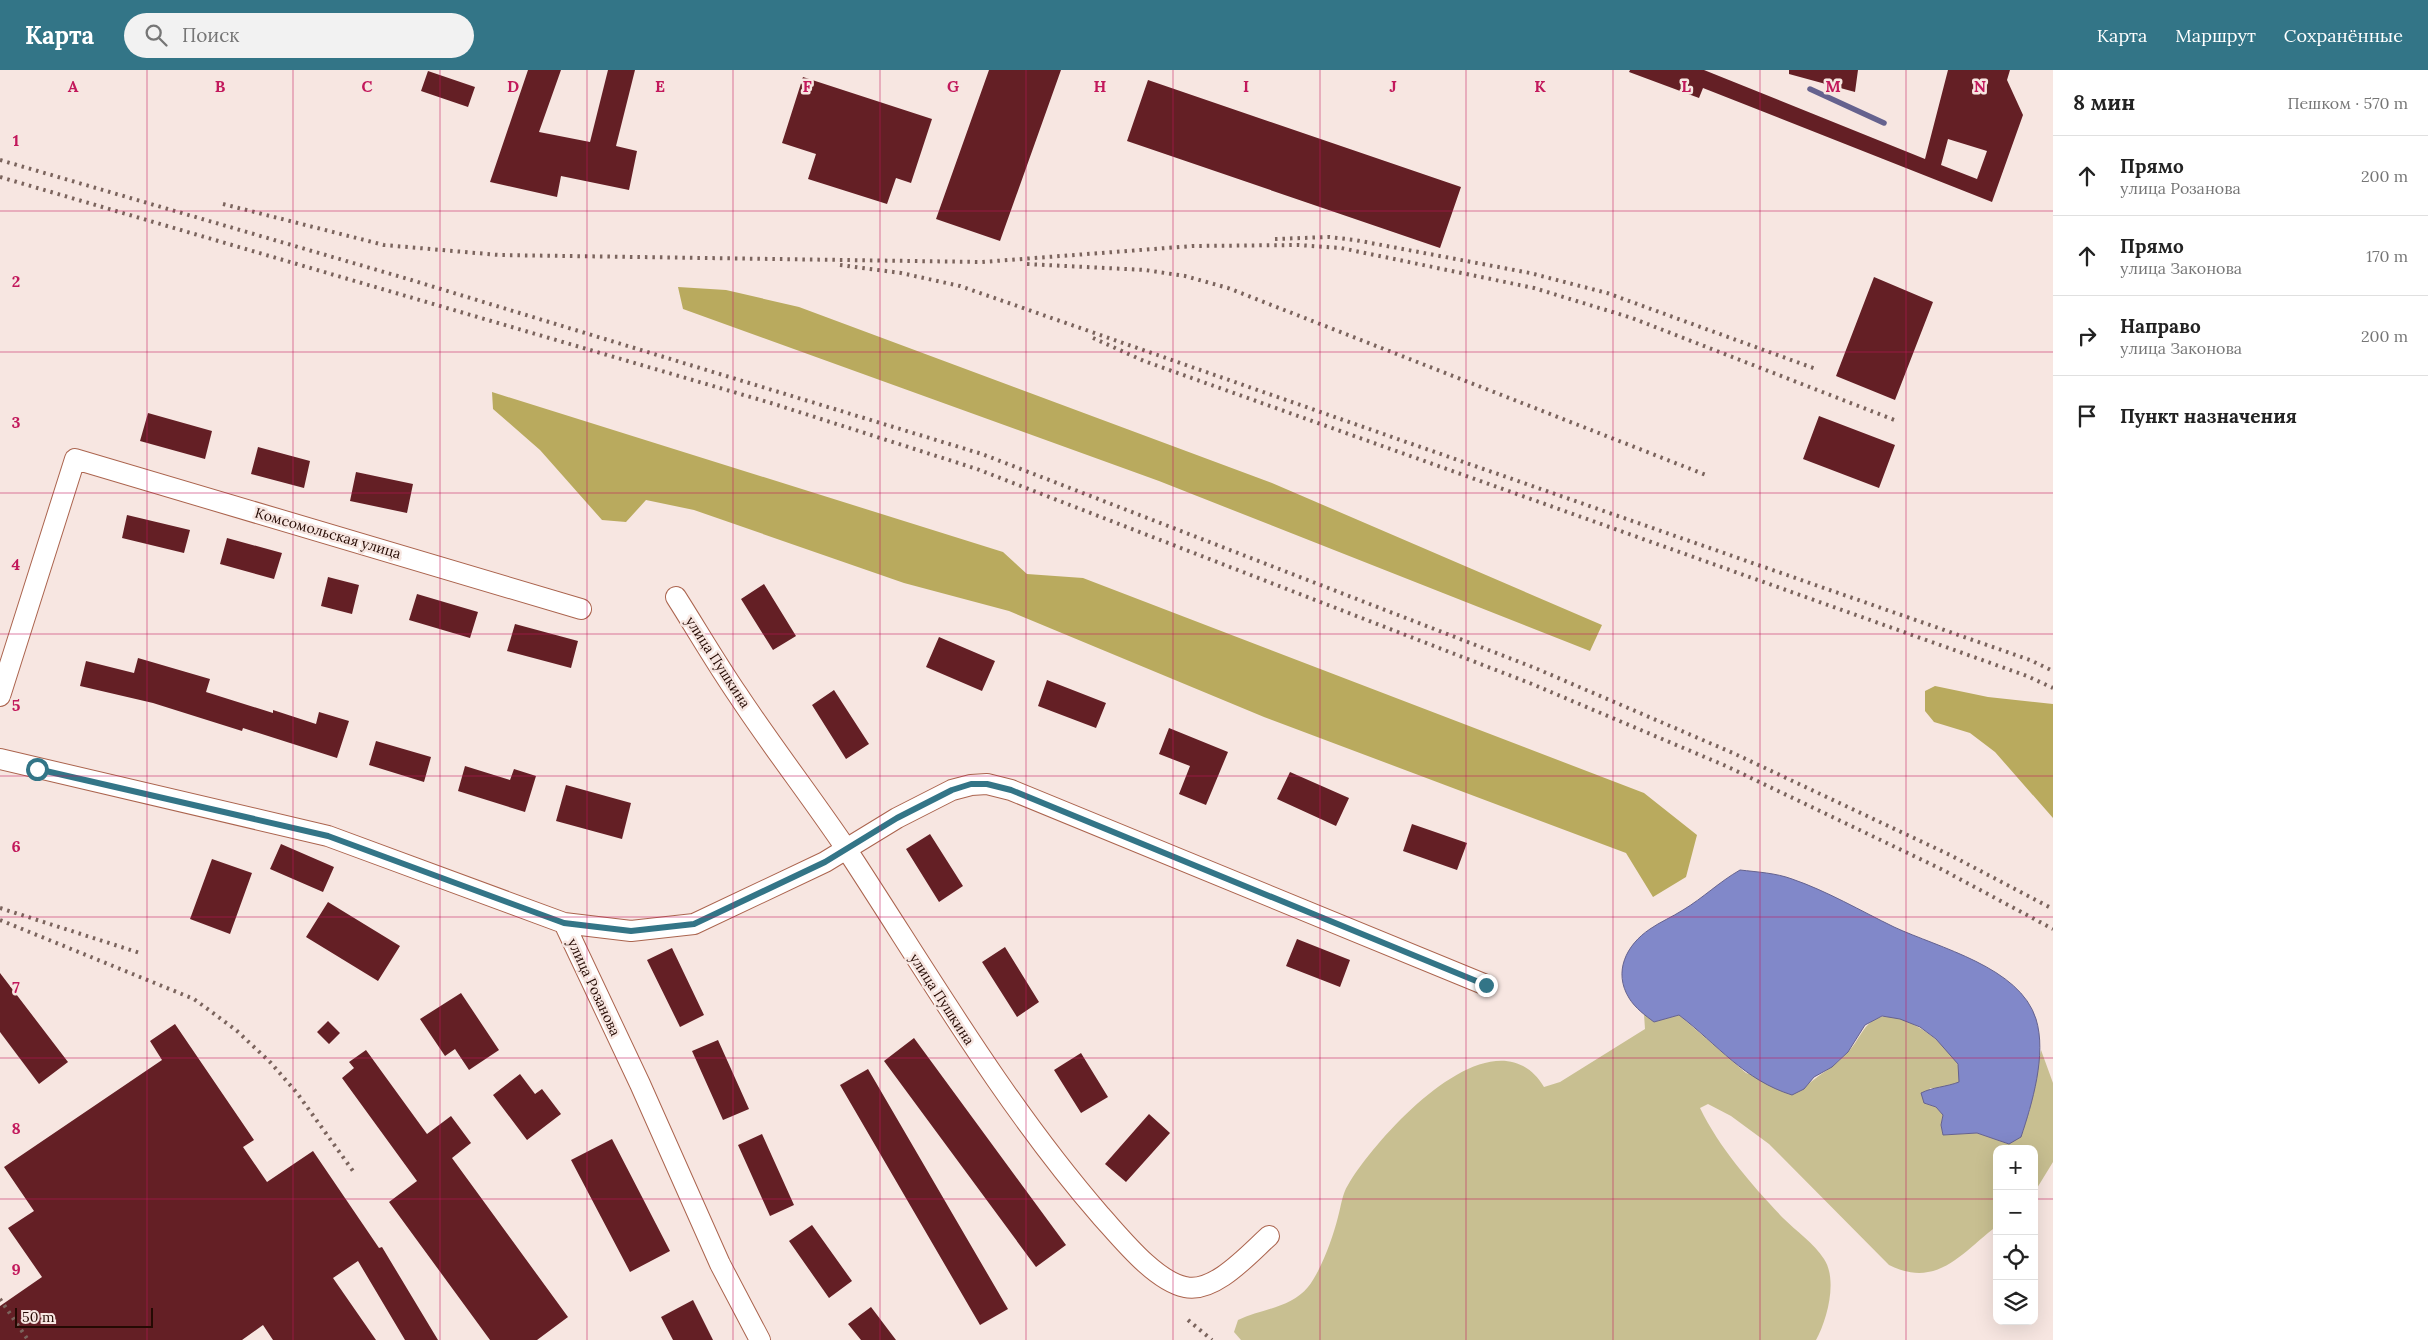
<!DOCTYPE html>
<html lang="ru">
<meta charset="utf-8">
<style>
body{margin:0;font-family:Lora,serif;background:#f2f2f2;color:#222}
.controls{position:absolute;right:15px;bottom:15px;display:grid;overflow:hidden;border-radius:10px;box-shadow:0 5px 20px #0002}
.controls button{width:45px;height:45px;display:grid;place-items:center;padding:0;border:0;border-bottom:1px solid #e0e0e0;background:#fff;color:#222;font:25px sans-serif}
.scale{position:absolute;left:15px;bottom:12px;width:138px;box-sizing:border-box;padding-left:5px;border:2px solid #250a03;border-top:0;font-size:14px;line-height:18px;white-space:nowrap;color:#250a03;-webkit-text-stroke:4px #f7e6e1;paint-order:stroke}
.stop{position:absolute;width:15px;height:15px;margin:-11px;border:4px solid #337587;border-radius:50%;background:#fff}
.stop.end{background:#337587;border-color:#fff;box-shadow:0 1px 5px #0008}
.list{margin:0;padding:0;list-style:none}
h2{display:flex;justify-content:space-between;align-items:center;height:65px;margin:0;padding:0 20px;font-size:21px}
h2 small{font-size:16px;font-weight:400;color:#767676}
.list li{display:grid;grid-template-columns:32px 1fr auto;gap:15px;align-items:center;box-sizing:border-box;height:80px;padding:0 20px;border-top:1px solid #e0e0e0}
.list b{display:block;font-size:19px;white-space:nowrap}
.list p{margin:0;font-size:16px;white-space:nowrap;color:#767676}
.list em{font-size:16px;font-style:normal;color:#767676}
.icon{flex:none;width:28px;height:28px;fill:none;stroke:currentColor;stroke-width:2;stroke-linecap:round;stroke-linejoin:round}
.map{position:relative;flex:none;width:2053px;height:1270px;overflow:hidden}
header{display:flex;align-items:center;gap:30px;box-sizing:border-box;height:70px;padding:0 25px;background:#337587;color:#fff}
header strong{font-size:24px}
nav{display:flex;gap:28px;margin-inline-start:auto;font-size:18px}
.search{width:350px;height:45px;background:#f2f2f2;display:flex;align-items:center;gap:12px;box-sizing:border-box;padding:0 18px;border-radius:28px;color:#767676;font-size:19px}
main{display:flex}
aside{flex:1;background:#fff}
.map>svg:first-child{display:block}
.green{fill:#c8bf91}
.forest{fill:#b9aa5e}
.water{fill:#8188c9;stroke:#65628e}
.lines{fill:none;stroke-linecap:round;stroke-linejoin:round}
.stream{stroke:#65628e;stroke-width:5.5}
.building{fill:#641f25;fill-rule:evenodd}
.street-casing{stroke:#ab644e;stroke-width:22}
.street{stroke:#fff;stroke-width:20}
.rail{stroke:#7b645d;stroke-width:4;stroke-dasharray:2.5 5;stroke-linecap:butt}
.route{stroke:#337587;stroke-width:6}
.grid{fill:none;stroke:#c2185b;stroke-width:1;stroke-opacity:0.55}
.labels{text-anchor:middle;stroke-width:5;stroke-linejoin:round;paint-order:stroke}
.street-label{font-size:14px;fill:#250a03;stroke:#f7e6e1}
.grid-label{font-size:16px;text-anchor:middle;font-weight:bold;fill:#c2185b;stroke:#f7e6e1;stroke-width:5;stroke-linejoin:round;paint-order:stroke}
</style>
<header>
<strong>Карта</strong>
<div class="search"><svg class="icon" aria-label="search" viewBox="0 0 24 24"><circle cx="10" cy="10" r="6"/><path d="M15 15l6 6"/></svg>Поиск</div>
<nav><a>Карта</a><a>Маршрут</a><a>Сохранённые</a></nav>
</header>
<main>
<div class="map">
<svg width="2053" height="1270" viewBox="0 0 2053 1270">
<rect width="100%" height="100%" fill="#f7e6e1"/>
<path class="green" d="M1644 944 1654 952 1679 945 1746 1003 1803 1019C1817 1005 1835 997 1848 982 1860 970 1863 952 1881 947 1903 941 1948 974 1957 993 1960 998 1959 1007 1959 1012L1944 1018H1930L1924 1033 1936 1037 1943 1045 1941 1055 1943 1065 1977 1063 2009 1074 2029 1043 2041 980 2053 1013V1092L2034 1123V1079H1997V1156C1961 1183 1938 1219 1889 1195L1769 1074 1731 1046 1708 1034 1700 1038C1720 1079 1752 1115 1783 1148 1796 1161 1814 1173 1824 1189 1838 1210 1827 1250 1816 1270H1241L1234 1262 1238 1250C1261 1239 1291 1238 1308 1217 1321 1201 1333 1167 1338 1147 1341 1137 1342 1124 1348 1115 1376 1067 1494 935 1544 1017L1560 1012 1645 959Z"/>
<path class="forest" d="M678 217 726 220 799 237 1272 413 1602 555 1590 581 1159 411 683 239Z
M492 322 1003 482 1027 504 1083 508 1644 723 1697 765 1686 807 1653 827 1626 783 1264 647 1009 541 904 513 694 440 646 430 626 452 602 450 540 380 493 339Z
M1935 616 1988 627 2053 634V748L1995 682 1970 663 1934 652 1925 641V621Z"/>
<path class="water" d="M1740 800C1757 802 1776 803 1792 809 1827 821 1861 841 1894 857 1939 878 2020 897 2036 949 2047 984 2032 1034 2021 1067L2009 1074 1977 1063 1943 1065 1941 1055 1943 1045 1936 1037 1924 1033 1921 1023C1933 1017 1946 1017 1959 1012L1958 994 1936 969 1920 957 1900 949 1882 946 1865 955 1848 982 1832 997 1814 1007 1804 1019 1792 1025C1744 1010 1718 975 1679 945L1654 952C1646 946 1635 938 1629 928 1613 902 1626 875 1650 859 1660 852 1672 847 1683 840 1703 828 1719 812 1740 800Z"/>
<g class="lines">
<path class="stream" d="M1810 19 1884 53"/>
</g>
<path class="building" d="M528 0H561L539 62 590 72 608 0H635L616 76 637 81 629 120 561 106 557 127 490 112Z
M989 0H1061L1000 171 936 149Z
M1630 0H1704L1925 89 1948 0H2010L2007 10 2023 45 1992 132 1703 18 1699 28 1629 2ZM1948 69 1987 81 1977 109 1941 95Z
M1789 0H1858L1855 22 1789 4Z
M428 1 475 17 468 37 421 21Z
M803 7 932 49 911 113 896 108 887 134 808 109 816 84 782 73Z
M1148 10 1461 117 1440 178 1127 71Z
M1874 207 1933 232 1895 330 1836 306Z
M148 343 212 361 205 389 140 371Z
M1819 346 1895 375 1879 418 1803 389Z
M258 377 310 391 304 418 251 404Z
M356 402 413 414 407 443 350 431Z
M127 445 190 460 184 483 122 468Z
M227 468 282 483 274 509 220 494Z
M328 507 359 515 352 544 321 536Z
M764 514 796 566 773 580 741 529Z
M417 524 478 542 470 568 409 550Z
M515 554 578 571 571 598 507 581Z
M939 567 995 591 982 621 926 597Z
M138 588 210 609 206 622 273 643V640L316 654 319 642 349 651 337 688 243 658 242 661 153 633 80 616 86 591 134 603Z
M1047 610 1106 633 1096 658 1038 636Z
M834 620 869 674 846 689 812 635Z
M1169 658 1228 682 1206 735 1179 724 1190 696 1159 684Z
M376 671 431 687 424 712 369 695Z
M465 696 510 710 514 699 536 706 525 742 458 721Z
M1290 702 1349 728 1336 756 1277 729Z
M566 715 631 733 622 769 556 751Z
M1412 754 1467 773 1457 800 1403 781Z
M930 764 963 816 939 832 906 779Z
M281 774 334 797 323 822 270 799Z
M212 789 252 803 230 864 190 849Z
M328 832 400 876 378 911 306 867Z
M1297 869 1350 890 1340 917 1286 896Z
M1005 877 1039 932 1017 947 982 892Z
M672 878 704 945 680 957 647 890Z
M0 903 68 992 39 1014 0 962Z
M461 923 499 980 469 1000 455 979 445 986 420 949Z
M328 951 340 963 329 974 317 962Z
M175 954 254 1070 243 1077 267 1112 313 1081 379 1178 382 1177 438 1270H405L358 1191 333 1208 376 1270H273L263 1255 242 1270H0V1236L42 1207 8 1158 34 1141 4 1097 162 990 150 971Z
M914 968 1066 1175 1036 1197 884 991Z
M718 970 749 1039 723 1050 692 981Z
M366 980 427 1064 451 1046 471 1073 452 1088 568 1247 537 1270H490L389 1132 417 1111 342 1008 354 998 349 992Z
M1081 983 1108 1027 1081 1043 1054 1000Z
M868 999 1008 1239 980 1255 840 1015Z
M520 1004 535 1024 542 1019 561 1044 527 1070 493 1025Z
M1149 1044 1170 1063 1126 1112 1105 1094Z
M762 1064 794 1135 770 1146 738 1075Z
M612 1069 670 1181 630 1202 571 1090Z
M812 1155 852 1211 829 1228 789 1171Z
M693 1230 713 1270H673L661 1247Z
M871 1237 896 1270H861L848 1254Z"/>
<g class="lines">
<defs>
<path id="street" d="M676 527C697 560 716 593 738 625 773 678 812 728 847 780 929 905 1003 1033 1101 1146 1121 1168 1155 1211 1185 1217 1214 1224 1249 1184 1269 1166
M0 626 75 389 581 539
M0 689 328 766 564 853 640 1014 720 1194 760 1270
M564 853 631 861 694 854 825 792 897 748 952 720 971 715 987 714 1011 720 1486 915"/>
</defs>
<use href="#street" class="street-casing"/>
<use href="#street" class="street"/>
<path class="rail" d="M0 90 408 209 982 384 1535 598 1733 683 1950 785 2053 839
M0 107 771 333 977 399 1532 614 1726 696 1941 799 2053 859
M223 134 384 175 499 185 982 192 1193 176 1298 175 1341 178 1534 218 1632 248 1897 351
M1275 169 1329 167 1355 170 1530 203 1607 223 1816 299
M1027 194 1145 200 1185 206 1228 218 1706 405
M840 195 901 203 960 216 2030 590 2053 601
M1093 268 1144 291 2027 606 2053 618
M0 838 140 883
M0 850 194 929 236 960 271 993 297 1023 353 1101
M0 1229 28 1270
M1188 1250 1212 1270"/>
</g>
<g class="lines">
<path class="route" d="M37 699 328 766 564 853 631 861 694 854 825 792 897 748 952 720 971 714H987L1011 720 1486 915"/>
</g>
<path class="grid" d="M147 0V1270M293 0V1270M440 0V1270M587 0V1270M733 0V1270M880 0V1270M1026 0V1270M1173 0V1270M1320 0V1270M1466 0V1270M1613 0V1270M1760 0V1270M1906 0V1270M0 141H2053M0 282H2053M0 423H2053M0 564H2053M0 706H2053M0 847H2053M0 988H2053M0 1129H1997M2034 1129H2053"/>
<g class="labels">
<g class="street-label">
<text transform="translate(328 463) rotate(16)" y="5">Комсомольская улица</text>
<text transform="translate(718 592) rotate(57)" y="5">улица Пушкина</text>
<text transform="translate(594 917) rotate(65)" y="5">улица Розанова</text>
<text transform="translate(942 929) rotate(57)" y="5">улица Пушкина</text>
</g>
</g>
<g class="grid-label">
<text x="73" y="22">A</text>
<text x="220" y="22">B</text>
<text x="367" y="22">C</text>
<text x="513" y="22">D</text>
<text x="660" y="22">E</text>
<text x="807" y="22">F</text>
<text x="953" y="22">G</text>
<text x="1100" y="22">H</text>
<text x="1246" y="22">I</text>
<text x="1393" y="22">J</text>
<text x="1540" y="22">K</text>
<text x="1686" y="22">L</text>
<text x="1833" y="22">M</text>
<text x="1980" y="22">N</text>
<text x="16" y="76">1</text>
<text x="16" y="217">2</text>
<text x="16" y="358">3</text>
<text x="16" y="500">4</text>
<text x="16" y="641">5</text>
<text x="16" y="782">6</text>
<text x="16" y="923">7</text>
<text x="16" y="1064">8</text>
<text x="16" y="1205">9</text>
</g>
</svg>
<div class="controls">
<button>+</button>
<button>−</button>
<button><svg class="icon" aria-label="locate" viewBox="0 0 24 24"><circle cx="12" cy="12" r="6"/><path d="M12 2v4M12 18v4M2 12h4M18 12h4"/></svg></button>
<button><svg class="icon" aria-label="layers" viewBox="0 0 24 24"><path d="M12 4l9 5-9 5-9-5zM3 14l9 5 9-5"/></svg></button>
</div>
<div class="scale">50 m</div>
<div class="stop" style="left:37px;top:699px"></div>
<div class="stop end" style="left:1486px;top:915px"></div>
</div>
<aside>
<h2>8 мин<small>Пешком · 570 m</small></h2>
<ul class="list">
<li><svg class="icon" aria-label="ahead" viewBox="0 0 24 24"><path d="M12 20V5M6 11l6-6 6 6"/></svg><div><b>Прямо</b><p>улица Розанова</p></div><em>200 m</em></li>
<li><svg class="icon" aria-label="ahead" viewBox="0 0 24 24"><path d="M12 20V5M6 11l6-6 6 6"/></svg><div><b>Прямо</b><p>улица Законова</p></div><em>170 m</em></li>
<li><svg class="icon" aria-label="right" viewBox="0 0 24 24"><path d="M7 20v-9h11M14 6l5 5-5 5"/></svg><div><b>Направо</b><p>улица Законова</p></div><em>200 m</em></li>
<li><svg class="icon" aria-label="arrive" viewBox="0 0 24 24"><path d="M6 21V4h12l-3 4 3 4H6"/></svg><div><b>Пункт назначения</b></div></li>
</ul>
</aside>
</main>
